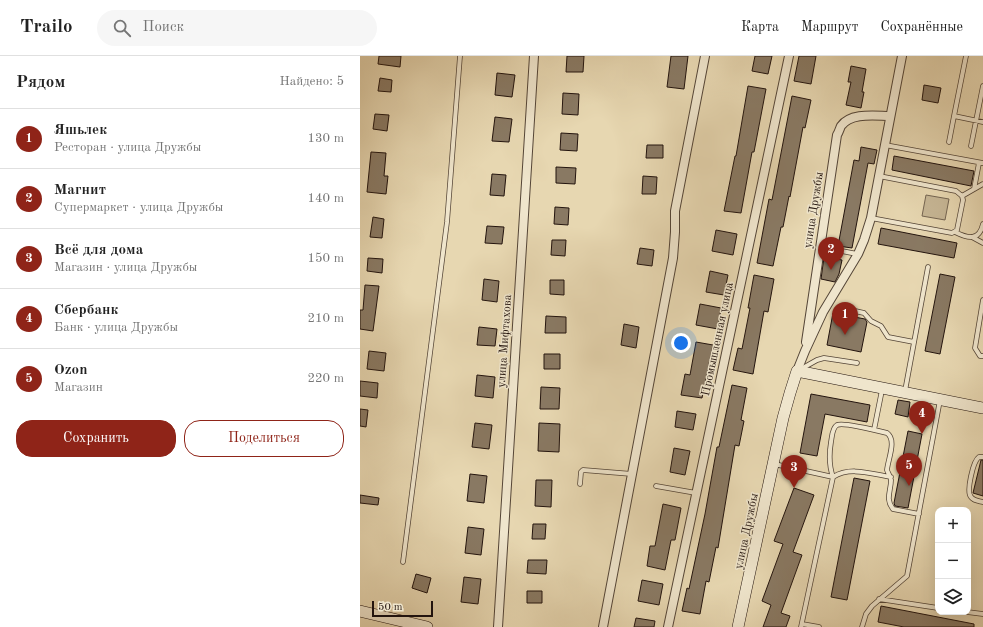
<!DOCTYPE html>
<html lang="ru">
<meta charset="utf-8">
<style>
body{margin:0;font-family:"Old Standard TT",serif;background:#f6f6f6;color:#222}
.controls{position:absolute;right:12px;bottom:12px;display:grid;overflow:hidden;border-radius:8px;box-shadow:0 4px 16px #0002}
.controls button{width:36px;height:36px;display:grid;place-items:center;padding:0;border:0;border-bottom:1px solid #e0e0e0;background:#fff;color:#222;font:20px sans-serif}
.scale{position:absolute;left:12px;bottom:10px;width:61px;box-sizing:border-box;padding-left:4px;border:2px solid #23140e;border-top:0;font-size:11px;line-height:14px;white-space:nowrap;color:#23140e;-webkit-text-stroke:3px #efe5cc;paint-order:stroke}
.you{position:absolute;left:321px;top:287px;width:14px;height:14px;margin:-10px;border:3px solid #fff;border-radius:50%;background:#1a73e8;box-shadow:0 0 0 6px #1a73e833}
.badge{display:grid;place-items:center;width:26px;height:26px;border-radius:50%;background:#8f2418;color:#fff;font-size:13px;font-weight:700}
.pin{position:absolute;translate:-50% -33px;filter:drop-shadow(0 1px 2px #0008)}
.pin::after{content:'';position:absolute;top:21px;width:14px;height:12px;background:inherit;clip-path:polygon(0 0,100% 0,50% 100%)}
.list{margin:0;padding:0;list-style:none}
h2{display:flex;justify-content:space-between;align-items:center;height:52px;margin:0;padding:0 16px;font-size:17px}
h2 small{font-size:13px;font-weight:400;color:#767676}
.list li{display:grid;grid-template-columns:26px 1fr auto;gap:12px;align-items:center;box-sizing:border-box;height:60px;padding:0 16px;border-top:1px solid #e0e0e0}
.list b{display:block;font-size:15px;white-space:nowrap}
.list p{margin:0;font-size:13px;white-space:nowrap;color:#767676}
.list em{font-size:13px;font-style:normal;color:#767676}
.actions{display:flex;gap:8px;padding:12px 16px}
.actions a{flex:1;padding:9px 0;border:1px solid #8f2418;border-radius:16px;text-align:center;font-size:14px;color:#8f2418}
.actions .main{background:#8f2418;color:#fff}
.icon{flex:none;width:22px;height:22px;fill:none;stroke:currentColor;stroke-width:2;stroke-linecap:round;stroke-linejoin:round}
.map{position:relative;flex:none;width:623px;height:571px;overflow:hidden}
header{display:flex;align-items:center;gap:24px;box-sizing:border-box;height:56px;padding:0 20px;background:#fff;border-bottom:1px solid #e0e0e0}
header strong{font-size:19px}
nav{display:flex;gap:22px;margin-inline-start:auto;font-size:14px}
.search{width:280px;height:36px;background:#f6f6f6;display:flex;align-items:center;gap:10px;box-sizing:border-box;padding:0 14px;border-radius:22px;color:#767676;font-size:15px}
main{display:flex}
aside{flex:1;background:#fff}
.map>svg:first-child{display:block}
.green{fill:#c6b695;stroke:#746552}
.building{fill:#897963;stroke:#23140e}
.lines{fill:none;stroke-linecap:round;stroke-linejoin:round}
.lane-casing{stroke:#544537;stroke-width:5.5}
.street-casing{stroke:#544537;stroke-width:10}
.secondary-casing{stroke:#23140e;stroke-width:12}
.lane{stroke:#efe5cc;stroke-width:4}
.street{stroke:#efe5cc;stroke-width:8}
.secondary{stroke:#efe5cc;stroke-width:11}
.labels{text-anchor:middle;stroke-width:3;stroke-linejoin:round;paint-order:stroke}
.street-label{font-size:12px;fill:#23140e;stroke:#efe5cc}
</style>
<header>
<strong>Trailo</strong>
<div class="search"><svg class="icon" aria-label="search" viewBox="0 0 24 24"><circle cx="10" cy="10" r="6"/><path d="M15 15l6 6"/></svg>Поиск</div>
<nav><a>Карта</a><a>Маршрут</a><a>Сохранённые</a></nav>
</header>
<main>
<aside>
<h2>Рядом<small>Найдено: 5</small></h2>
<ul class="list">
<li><span class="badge">1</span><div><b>Яшьлек</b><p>Ресторан · улица Дружбы</p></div><em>130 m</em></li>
<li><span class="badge">2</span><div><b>Магнит</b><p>Супермаркет · улица Дружбы</p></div><em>140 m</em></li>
<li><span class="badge">3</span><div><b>Всё для дома</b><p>Магазин · улица Дружбы</p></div><em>150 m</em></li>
<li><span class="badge">4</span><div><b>Сбербанк</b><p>Банк · улица Дружбы</p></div><em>210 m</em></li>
<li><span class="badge">5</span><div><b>Ozon</b><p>Магазин</p></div><em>220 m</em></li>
</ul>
<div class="actions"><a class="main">Сохранить</a><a>Поделиться</a></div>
</aside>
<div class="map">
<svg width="623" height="571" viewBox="0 0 623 571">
<rect width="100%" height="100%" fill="#e7d7b1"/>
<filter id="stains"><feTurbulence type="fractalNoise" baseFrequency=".005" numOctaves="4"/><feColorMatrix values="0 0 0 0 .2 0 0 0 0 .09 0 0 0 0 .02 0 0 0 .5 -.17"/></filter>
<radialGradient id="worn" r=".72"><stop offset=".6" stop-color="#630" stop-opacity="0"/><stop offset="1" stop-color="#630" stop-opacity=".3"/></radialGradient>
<path class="green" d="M566 139 589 143 585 164 562 160Z"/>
<path class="building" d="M19 0H41L40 11 18 8Z
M207 0H224L223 16H206Z
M311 0H328L324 33 307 31Z
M395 0H412L408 18 392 15Z
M439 0H456L451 28 434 25Z
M491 10 506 13 502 36H504L501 52 486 49 491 26H488Z
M137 17 155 19 152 41 135 39Z
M20 22 32 24 31 36 18 35Z
M564 29 581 32 578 47 562 44Z
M388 30 406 33 394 96H392L381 157 364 155 375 100H376Z
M203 37 219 38 218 59 202 58Z
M432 40 451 44 445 72 443 71 430 141 429 140 423 171H421L413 210 397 207 409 143 412 144Z
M15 58 29 59 27 75 13 73Z
M135 61 152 63 149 86 132 85Z
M201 77 218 78 217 95 200 94Z
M287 89H303V102H286Z
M501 91 517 94 514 108 508 107 492 192 478 190 494 104 499 105Z
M11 96 26 97 24 120H28L26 138 7 136Z
M534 100 614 115 611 130 532 114Z
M196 111 216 112 215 128 196 127Z
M132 118 146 119 144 140 130 139Z
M283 120 297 121 296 138H282Z
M195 151 209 152 208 169 194 168Z
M13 161 24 163 22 182 10 181Z
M127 170 144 171 142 188 125 187Z
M521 172 597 187 594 202 518 188Z
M356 174 377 178 373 199 352 195Z
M192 184H206L205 200 191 199Z
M280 192 294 194 292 210 277 208Z
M464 201 482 204 479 218 475 226 461 223Z
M8 202 23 203 22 217 7 215Z
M350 215 368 219 364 239 346 236Z
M580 218 595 221 580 298 565 295Z
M394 219 414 223 408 256 404 255 393 318 373 314 378 292 382 293 390 252H388Z
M124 223 139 225 137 246 122 244Z
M190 224H204V239L190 238Z
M5 229 19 230 13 275 0 273V254H3Z
M340 248 361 252 358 273 336 269Z
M473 257 505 263 507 266 501 296 467 289Z
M186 260 206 261V277H185Z
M264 268 279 271 276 292 261 289Z
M119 271 137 273 135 290 117 289Z
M336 286 353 289 342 342 321 339 325 318 330 319Z
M9 295 26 297 24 315 7 313Z
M184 298H200V313H184Z
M117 319 135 321 133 342 115 340Z
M0 325 18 327 17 342 0 340Z
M372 329 387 332 381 364 384 365 379 390 375 389 358 492 356 491 349 526 346 525 340 558 322 555 327 532 329 533 345 458 357 391H359Z
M181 331 200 332 199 353H180Z
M451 338 510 349 507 366 465 358 457 400 440 397Z
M538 344 550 346 548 361 535 358Z
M0 353 8 354 6 371 0 370Z
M317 355 336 358 333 374 315 371Z
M115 367 132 369 129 393 112 391Z
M179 367 200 368 199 396 178 395Z
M548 375 562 378 548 452 535 450 534 447Z
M314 392 330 395 325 419 310 416Z
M621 404H623V440L613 437Z
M110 418 127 420 124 447 107 445Z
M494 422 510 425 487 544 471 541Z
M176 424H192L191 451 175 450Z
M434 432 454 439 433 496 442 499 421 557 430 560 426 571H403L411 549 402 545 423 488 414 485Z
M0 439 19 442 18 449 0 447Z
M303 448 321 452 315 484H311L305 514 287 510 290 490H295Z
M173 468H186L185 483H172Z
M108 471 124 473 121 499 105 497Z
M168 504H187L186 518 167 517Z
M56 518 71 522 67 537 52 532Z
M104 521 121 523 118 548 101 546Z
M282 524 303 528 299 549 278 545Z
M167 535H182V547H167Z
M521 550 614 568V571H544L518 566Z
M276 562 295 565 294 571H274Z"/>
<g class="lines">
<defs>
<path id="lane" d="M606 0 594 60 623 66
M589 86 594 60
M525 89 623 107
M611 90 623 30
M614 133 619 107
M602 140 623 128
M511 162 592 177 597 174 603 144 602 140 596 135 519 120
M595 176C607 182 619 186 623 168
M612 181 623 187
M461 191 497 198
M623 244 615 292 620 300H623
M486 253 504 257 511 265 521 270 528 281 554 286
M441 313 457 304 464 302 497 307
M545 335 568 211
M514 374 522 334
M623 401H619C613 405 606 436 611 441 614 445 619 445 623 446
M414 408 473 421 441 571
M531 421C511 418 491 410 473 421 469 410 469 398 471 386 472 381 472 372 477 369 483 366 519 375 527 377 537 384 528 403 527 414 528 417 530 420 531 424 531 435 525 443 533 453L559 458
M220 428 221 416 223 414 272 418
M296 430 336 437
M43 506 87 166 100 0
M519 543 578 552
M607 556 623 558
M442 568 459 571
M502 571 506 558 512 550 547 520 580 344"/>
<path id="street" d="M446 286 477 79C479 76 480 72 481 70 491 56 516 60 530 60
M437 315 445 295 463 256 498 198 504 184 511 162 542 0
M138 571 174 0
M243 571 313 202 315 176V155L345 0
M308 571 429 0"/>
<path id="secondary" d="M0 555 67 571
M378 571 423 362 430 337 437 315 623 352"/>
</defs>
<use href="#lane" class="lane-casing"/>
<use href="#street" class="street-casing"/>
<use href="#secondary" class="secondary-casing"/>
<use href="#lane" class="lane"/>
<use href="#street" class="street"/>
<use href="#secondary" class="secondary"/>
</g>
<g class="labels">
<g class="street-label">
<text transform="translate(453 154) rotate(-81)" y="4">улица Дружбы</text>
<text transform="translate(357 283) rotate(-78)" y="4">Промышленная улица</text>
<text transform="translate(144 285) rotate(-86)" y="4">улица Мифтахова</text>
<text transform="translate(386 475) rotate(-78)" y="4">улица Дружбы</text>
</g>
</g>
<rect width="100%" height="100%" filter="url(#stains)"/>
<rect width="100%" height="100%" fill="url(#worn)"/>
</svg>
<div class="controls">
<button>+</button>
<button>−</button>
<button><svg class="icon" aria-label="layers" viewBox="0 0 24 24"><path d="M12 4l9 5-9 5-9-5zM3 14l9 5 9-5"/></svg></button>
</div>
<div class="scale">50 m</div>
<div class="you"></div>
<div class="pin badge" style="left:485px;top:279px">1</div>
<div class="pin badge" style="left:471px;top:214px">2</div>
<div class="pin badge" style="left:434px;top:432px">3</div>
<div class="pin badge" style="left:562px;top:378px">4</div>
<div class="pin badge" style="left:549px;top:430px">5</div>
</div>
</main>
